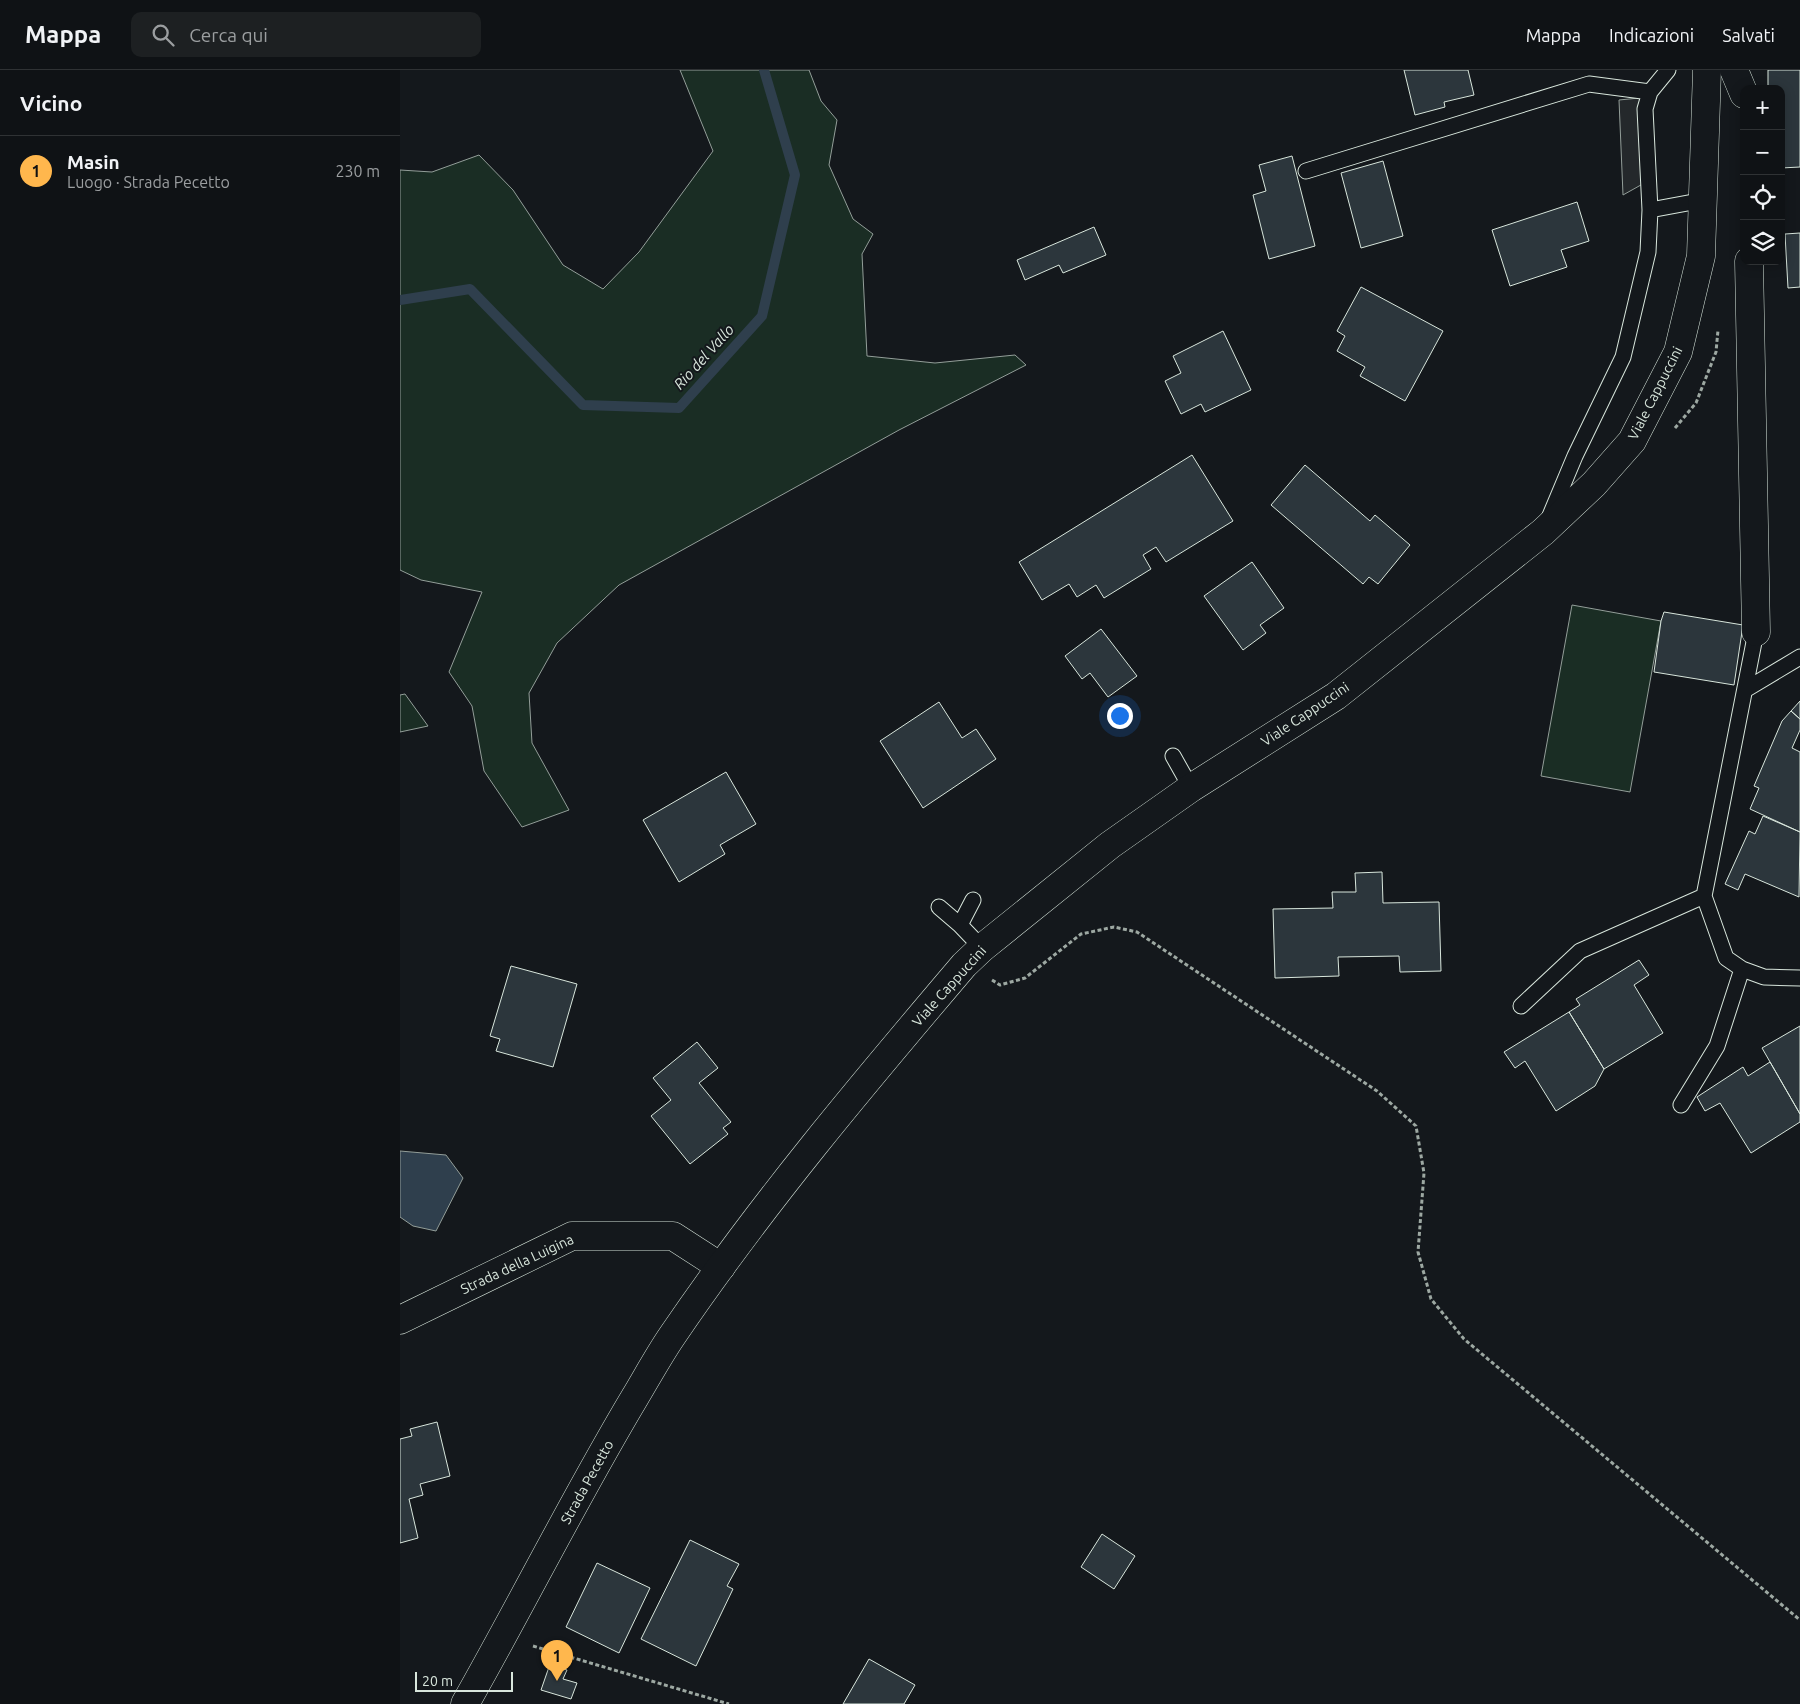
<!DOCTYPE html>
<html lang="it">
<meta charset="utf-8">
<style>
body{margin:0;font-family:Ubuntu,sans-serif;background:#1d2022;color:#f1f3f6}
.controls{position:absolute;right:15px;top:15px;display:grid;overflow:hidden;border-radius:10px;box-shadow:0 2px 12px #0003}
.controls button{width:45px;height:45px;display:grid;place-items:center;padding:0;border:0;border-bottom:1px solid #2f3234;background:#0f1215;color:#f1f3f6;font:25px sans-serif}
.scale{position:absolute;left:15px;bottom:12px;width:98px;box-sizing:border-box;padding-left:5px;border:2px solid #d8e6dc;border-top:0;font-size:14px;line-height:18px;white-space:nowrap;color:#d8e6dc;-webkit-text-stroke:4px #14181c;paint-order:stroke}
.you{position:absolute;left:719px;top:645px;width:18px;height:18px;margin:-12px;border:4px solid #fff;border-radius:50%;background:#1a73e8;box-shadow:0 0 0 8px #1a73e833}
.badge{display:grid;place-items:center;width:32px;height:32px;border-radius:50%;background:#ffb74d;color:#111;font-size:16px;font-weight:700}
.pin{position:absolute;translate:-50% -41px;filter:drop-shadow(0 1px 2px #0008)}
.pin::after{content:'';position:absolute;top:26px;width:18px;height:15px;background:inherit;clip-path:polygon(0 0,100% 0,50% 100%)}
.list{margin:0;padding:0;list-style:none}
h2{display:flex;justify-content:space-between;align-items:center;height:65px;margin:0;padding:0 20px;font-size:21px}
h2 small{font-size:16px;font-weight:400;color:#9b9ea0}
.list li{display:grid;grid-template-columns:32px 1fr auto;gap:15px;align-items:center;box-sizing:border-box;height:70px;padding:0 20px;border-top:1px solid #2f3234}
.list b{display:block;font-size:19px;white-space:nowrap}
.list p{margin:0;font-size:16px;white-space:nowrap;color:#9b9ea0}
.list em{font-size:16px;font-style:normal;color:#9b9ea0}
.icon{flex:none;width:28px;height:28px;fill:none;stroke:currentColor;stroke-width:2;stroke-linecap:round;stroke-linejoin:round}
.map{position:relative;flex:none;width:1400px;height:1634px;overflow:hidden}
header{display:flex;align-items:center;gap:30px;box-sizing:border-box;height:70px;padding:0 25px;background:#0f1215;border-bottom:1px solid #2f3234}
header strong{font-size:24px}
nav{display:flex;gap:28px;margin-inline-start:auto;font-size:18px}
.search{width:350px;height:45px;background:#1d2022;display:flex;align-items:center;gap:12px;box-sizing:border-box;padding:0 18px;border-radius:10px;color:#9b9ea0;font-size:19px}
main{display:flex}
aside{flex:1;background:#0f1215}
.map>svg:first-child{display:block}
.green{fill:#1a2d24;stroke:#939e99}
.parking{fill:#24282b;stroke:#939e99}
.water{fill:#2f3f4d;stroke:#939e99}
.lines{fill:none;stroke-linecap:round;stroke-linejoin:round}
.stream{stroke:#2f3f4d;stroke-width:10}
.building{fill:#2c363c;stroke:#d8e6dc}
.service-casing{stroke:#d8e6dc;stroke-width:17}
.minor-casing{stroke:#d8e6dc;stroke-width:29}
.secondary-casing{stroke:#d8e6dc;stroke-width:29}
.path{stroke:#9da8a2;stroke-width:3;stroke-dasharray:4 2.5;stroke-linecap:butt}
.service{stroke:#14181c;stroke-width:15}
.minor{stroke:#14181c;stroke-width:28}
.secondary{stroke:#14181c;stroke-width:28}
.labels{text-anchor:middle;stroke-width:4;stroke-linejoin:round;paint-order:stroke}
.street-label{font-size:14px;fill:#d8e6dc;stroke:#14181c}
.water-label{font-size:15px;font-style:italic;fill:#d8e6dc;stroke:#14181c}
</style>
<header>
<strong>Mappa</strong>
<div class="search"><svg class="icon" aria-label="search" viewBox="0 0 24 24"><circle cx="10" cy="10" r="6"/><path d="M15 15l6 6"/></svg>Cerca qui</div>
<nav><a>Mappa</a><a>Indicazioni</a><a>Salvati</a></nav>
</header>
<main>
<aside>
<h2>Vicino<small></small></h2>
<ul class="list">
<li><span class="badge">1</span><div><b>Masin</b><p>Luogo · Strada Pecetto</p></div><em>230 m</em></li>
</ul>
</aside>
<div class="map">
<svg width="1400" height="1634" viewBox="0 0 1400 1634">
<rect width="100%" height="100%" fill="#14181c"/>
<path class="green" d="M280 0H409L421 31 437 50 429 95 453 149 473 164 462 184 467 286 535 293 615 285 626 295 499 360 219 515 157 573 129 623 132 673 169 740 122 757 84 701 72 636 49 602 82 522 21 510 0 500V100L32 102 79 85 113 120 163 195 203 219 239 182 313 81Z
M1172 535 1261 551 1230 722 1141 706Z
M5 624 28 656 0 662V625Z"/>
<path class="parking" d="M1249 27 1248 111 1223 125 1219 30Z"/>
<path class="water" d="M0 1081 46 1085 63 1108 36 1161 13 1156 0 1147Z"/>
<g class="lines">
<path class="stream" d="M0 230 70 219 183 335 279 338 362 246 395 105 364 0"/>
</g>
<path class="building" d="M1004 0H1068L1074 25 1044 32 1045 37 1015 45Z
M1368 0H1400V97L1381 98V19H1368Z
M892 86 915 176 869 189 853 125 866 121 859 95Z
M983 91 1003 166 961 178 941 103Z
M1177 132 1189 171 1161 180 1167 197 1110 216 1092 160Z
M694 157 706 185 663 203 659 195 625 210 617 190Z
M1400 163V217L1388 218 1385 164Z
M961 217 1043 261 1005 331 960 306 965 297 937 281 945 266 937 261Z
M823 261 851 320 805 342 801 334 781 344 765 311 781 303 773 286Z
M792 385 833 451 766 492 756 477 743 485 751 499 704 528 696 515 677 527 669 514 642 530 619 492Z
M905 395 970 451 975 445 1010 475 978 514 969 507 963 514 871 435Z
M852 492 884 538 860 555 866 563 843 580 804 526Z
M1264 542 1343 555 1334 615 1254 602 1261 551Z
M701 559 737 606 708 627 690 603 682 609 665 586Z
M1400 631V649L1391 641Z
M539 632 562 668 576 659 596 689 523 738 480 671Z
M1391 641 1400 649V660L1392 678 1400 682V762L1350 739 1359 718 1354 716 1382 651Z
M326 702 356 754 320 775 325 784 279 812 243 750Z
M1363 746 1400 762 1399 827 1345 804 1338 820 1325 814 1349 761 1355 764Z
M982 802 983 833 1039 832 1041 901 1000 902 999 886 938 887 939 906 875 908 873 839 933 838 932 822H956L955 803Z
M1239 890 1249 905 1234 915 1263 963 1204 999 1169 942 1180 935 1176 929Z
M111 896 177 914 153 997 96 981 100 969 90 966Z
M1169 942 1204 999 1195 1016 1156 1041 1125 991 1115 998 1104 982Z
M1400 956V1044L1362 978Z
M297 972 318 998 299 1013 331 1052 323 1058 328 1064 290 1094 251 1046 271 1030 253 1008Z
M1370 992 1400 1044V1052L1351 1083 1320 1033 1305 1041 1297 1027 1343 997 1348 1006Z
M37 1352 50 1406 20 1414 23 1425 9 1429 18 1468 0 1473V1369L12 1366 10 1359Z
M702 1464 735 1486 714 1519 681 1497Z
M290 1470 339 1494 327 1516 333 1519 296 1596 241 1569Z
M197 1493 250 1518 219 1583 166 1557Z
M469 1589 515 1615 504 1634H443Z
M150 1594 167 1600 163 1609 177 1613 171 1629 141 1620Z"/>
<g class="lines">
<defs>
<path id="service" d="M906 101 1189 14 1250 22
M1250 140 1304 130
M1149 448 1175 386 1223 287 1248 182 1250 140 1245 39 1250 22 1268 0
M1356 562 1304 826 1326 888 1342 899 1364 907 1400 908
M1345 620 1400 587
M773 686 791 718
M539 837 560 855 582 878
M560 855 573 830
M1121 936 1180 881 1304 826
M1281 1035 1317 976 1342 899"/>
<path id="minor" d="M1334 0 1344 24
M1349 191 1356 562
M0 1250 172 1166H273L321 1197"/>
<path id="secondary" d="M65 1634C123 1532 175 1427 235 1327 247 1307 259 1285 272 1266 361 1135 462 1015 564 895L582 878 710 775 791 718 936 626 1143 462 1194 414 1232 371 1278 282 1301 186 1307 0"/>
</defs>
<use href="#service" class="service-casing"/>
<use href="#minor" class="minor-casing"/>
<use href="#secondary" class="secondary-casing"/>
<path class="path" d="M1275 358 1296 333 1316 282 1318 260
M592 910 600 915 625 908 681 864 714 857 737 862 977 1021 1016 1056 1024 1103 1018 1182 1031 1229 1064 1269 1400 1550
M133 1576 329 1634"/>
<use href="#service" class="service"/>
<use href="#minor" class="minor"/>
<use href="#secondary" class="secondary"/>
</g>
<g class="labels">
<g class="street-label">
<text transform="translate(1255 323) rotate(-63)" y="5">Viale Cappuccini</text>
<text transform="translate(905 644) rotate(-34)" y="5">Viale Cappuccini</text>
<text transform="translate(549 916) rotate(-48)" y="5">Viale Cappuccini</text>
<text transform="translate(117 1194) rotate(-25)" y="5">Strada della Luigina</text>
<text transform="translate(187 1412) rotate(-61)" y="5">Strada Pecetto</text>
</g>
<g class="water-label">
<text transform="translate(304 287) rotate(-48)" y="5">Rio del Vallo</text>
</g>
</g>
</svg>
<div class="controls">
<button>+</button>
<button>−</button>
<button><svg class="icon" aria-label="locate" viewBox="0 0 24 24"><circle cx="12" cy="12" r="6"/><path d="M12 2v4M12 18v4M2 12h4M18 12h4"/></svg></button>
<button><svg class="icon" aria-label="layers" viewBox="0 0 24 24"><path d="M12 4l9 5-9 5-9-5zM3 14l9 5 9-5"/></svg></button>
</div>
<div class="scale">20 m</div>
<div class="you"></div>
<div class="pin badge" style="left:157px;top:1611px">1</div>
</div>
</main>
